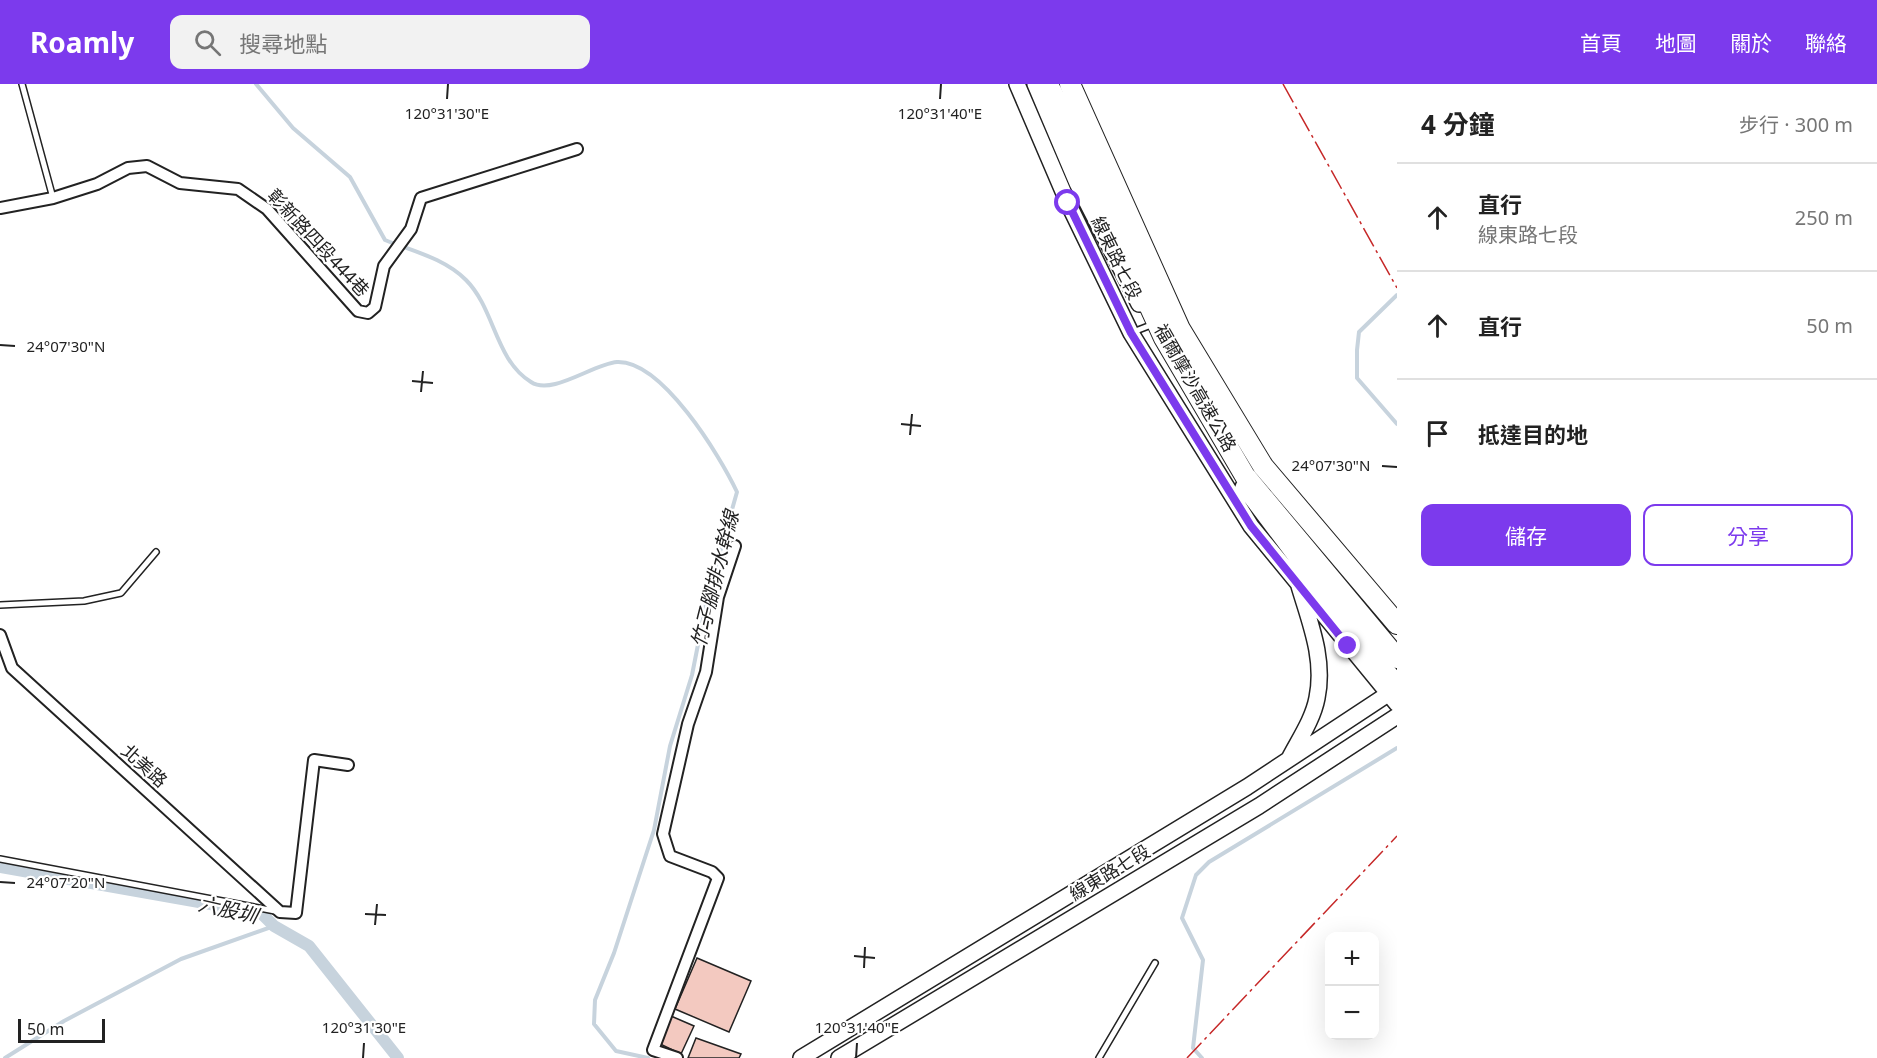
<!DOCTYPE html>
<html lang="zh-TW">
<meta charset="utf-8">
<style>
body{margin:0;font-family:"Noto Sans","Noto Sans TC",sans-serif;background:#f2f2f2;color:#222}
.controls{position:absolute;right:18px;bottom:18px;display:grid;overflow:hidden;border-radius:12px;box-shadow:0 6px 24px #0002}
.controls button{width:54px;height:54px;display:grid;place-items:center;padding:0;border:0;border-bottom:2px solid #e0e0e0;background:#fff;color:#222;font:30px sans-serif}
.scale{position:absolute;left:18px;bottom:15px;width:87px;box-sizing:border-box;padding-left:6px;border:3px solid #222;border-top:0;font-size:16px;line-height:21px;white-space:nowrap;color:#222;-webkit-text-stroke:4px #fff;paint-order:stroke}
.stop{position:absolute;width:18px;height:18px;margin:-14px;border:4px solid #7c3aed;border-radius:50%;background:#fff}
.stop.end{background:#7c3aed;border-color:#fff;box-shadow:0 2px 6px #0008}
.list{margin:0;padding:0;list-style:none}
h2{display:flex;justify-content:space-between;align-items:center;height:78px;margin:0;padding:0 24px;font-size:26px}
h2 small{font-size:20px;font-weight:400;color:#767676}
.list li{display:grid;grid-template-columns:39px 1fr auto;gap:18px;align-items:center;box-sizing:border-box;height:108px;padding:0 24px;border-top:2px solid #e0e0e0}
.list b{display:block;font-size:22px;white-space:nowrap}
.list p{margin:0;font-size:20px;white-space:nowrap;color:#767676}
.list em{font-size:20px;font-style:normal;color:#767676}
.actions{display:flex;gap:12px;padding:18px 24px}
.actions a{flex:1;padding:14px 0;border:2px solid #7c3aed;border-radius:12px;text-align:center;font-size:21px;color:#7c3aed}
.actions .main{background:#7c3aed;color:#fff}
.icon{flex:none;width:33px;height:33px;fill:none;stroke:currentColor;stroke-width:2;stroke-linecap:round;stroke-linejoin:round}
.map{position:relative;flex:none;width:1397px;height:974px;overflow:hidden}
header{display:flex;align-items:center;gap:36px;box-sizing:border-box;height:84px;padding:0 30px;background:#7c3aed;color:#fff}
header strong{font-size:28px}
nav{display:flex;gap:33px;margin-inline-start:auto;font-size:21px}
.search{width:420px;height:54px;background:#f2f2f2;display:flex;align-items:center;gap:15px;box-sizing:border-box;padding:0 21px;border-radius:12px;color:#767676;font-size:22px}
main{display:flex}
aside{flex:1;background:#fff}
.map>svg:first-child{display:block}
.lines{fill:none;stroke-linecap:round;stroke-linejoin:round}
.stream{stroke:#c7d3dd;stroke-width:4}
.canal{stroke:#c7d3dd;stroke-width:12}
.building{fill:#f3c9c0;stroke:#222;stroke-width:1.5}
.service-casing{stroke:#222;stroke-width:8}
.minor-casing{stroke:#222;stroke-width:14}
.secondary-casing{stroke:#222;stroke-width:18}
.motorway-casing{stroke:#222;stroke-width:22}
.service{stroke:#fff;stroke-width:5}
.minor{stroke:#fff;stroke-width:10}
.secondary{stroke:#fff;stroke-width:15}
.motorway{stroke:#fff;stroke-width:20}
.power{stroke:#c62828;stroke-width:1.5;stroke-dasharray:21 4.5 3 4.5;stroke-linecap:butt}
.route{stroke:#7c3aed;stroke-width:8}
.ticks{fill:none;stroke:#222;stroke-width:2}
.labels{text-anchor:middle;stroke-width:4.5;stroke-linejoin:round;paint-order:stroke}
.street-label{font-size:18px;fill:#222;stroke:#fff}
.water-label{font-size:20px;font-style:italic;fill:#222;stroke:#fff}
.ticks-label{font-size:15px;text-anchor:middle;fill:#222;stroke:#fff;stroke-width:4.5;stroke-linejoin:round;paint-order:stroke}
</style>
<header>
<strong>Roamly</strong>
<div class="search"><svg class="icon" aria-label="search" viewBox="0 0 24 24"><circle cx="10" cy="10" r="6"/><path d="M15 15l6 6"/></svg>搜尋地點</div>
<nav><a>首頁</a><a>地圖</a><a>關於</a><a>聯絡</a></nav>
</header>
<main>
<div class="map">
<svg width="1397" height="974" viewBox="0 0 1397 974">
<rect width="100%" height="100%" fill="#fff"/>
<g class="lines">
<path class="stream" d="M256 0 293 44 350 93 385 156C412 167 444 174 466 196 495 225 495 276 531 298 552 312 593 280 617 278 662 276 720 372 737 408L708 510 692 591 670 662 654 746 614 869 595 916 594 940 616 967 648 974
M1397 211 1359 248 1357 266V294L1397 340
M5 974 64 937 181 875 274 842
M1202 974 1193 964 1203 876 1182 834 1196 791 1209 778 1397 664"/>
<path class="canal" d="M0 783 261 829 274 842 309 862 398 974"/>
</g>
<path class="building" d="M697 874 751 897 729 948 675 925Z
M671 932 694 942 681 970 658 959Z
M696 954 741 970 739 974H688Z"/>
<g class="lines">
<defs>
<path id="service" d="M22 0 53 114
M1133 248 1151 241
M0 521 84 517 121 509 156 468
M0 775 275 827
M1099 974 1155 879"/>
<path id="minor" d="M0 124 53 114 97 100 128 84 147 82 180 99 238 105 267 125 358 227 368 229 375 223 384 182 411 145 421 114 577 65
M0 551 12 584 280 828 296 829 314 676 348 681
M677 974 653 966 718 794 712 788 670 772 663 750 688 640 706 588 718 513 735 462"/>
<path id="secondary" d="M1017 0 1068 119 1131 249 1251 442 1397 620
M1035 0 1077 99 1139 220
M1243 403 1329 517 1397 598
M1290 673C1300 654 1313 635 1317 614 1325 575 1310 539 1299 502
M801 974 1247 703 1388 610 1396 608
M839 974 1259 722 1397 632"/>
<path id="motorway" d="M1048 0 1164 254 1245 392 1397 574
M1070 0 1180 245 1263 382 1397 540"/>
</defs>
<use href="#service" class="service-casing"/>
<use href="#minor" class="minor-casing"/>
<use href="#secondary" class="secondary-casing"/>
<use href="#motorway" class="motorway-casing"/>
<use href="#service" class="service"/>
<use href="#minor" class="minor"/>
<use href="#secondary" class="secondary"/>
<use href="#motorway" class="motorway"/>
<path class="power" d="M1283 0 1397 204
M1187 974 1397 752"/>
</g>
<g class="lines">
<path class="route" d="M1068 119 1131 249 1251 442 1348 562"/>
</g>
<path class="ticks" d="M447 15 448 0M940 15 941 0M0 261 15 262M412 297 433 299M421 308 423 287M901 340 921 342M910 351 912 330M1382 382 1397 383M0 798 15 799M365 830 386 831M375 841 377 820M854 872 875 874M864 884 865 863M363 974 364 959M856 974 857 959"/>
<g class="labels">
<g class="street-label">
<text transform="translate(318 159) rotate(47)" y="6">彰新路四段444巷</text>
<text transform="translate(1116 174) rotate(64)" y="6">線東路七段</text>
<text transform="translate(1195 304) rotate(60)" y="6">福爾摩沙高速公路</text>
<text transform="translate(144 682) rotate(42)" y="6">北美路</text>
<text transform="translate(1110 789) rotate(-31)" y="6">線東路七段</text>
</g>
<g class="water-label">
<text transform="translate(715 495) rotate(-76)" y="7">竹子腳排水幹線</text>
<text transform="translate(228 826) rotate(13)" y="7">六股圳</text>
</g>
</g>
<g class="ticks-label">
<text x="447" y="35">120°31'30"E</text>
<text x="940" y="35">120°31'40"E</text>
<text x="66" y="268">24°07'30"N</text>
<text x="1331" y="387">24°07'30"N</text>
<text x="66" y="804">24°07'20"N</text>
<text x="364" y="949">120°31'30"E</text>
<text x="857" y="949">120°31'40"E</text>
</g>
</svg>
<div class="controls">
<button>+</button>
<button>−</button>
</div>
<div class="scale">50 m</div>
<div class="stop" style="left:1068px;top:119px"></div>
<div class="stop end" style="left:1348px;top:562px"></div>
</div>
<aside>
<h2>4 分鐘<small>步行 · 300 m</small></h2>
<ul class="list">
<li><svg class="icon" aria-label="ahead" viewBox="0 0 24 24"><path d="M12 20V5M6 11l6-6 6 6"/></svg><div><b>直行</b><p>線東路七段</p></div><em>250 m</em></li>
<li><svg class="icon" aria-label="ahead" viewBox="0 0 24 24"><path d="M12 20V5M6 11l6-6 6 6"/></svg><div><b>直行</b></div><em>50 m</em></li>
<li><svg class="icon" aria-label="arrive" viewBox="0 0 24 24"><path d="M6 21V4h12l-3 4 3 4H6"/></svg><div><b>抵達目的地</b></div></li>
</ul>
<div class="actions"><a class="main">儲存</a><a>分享</a></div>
</aside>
</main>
